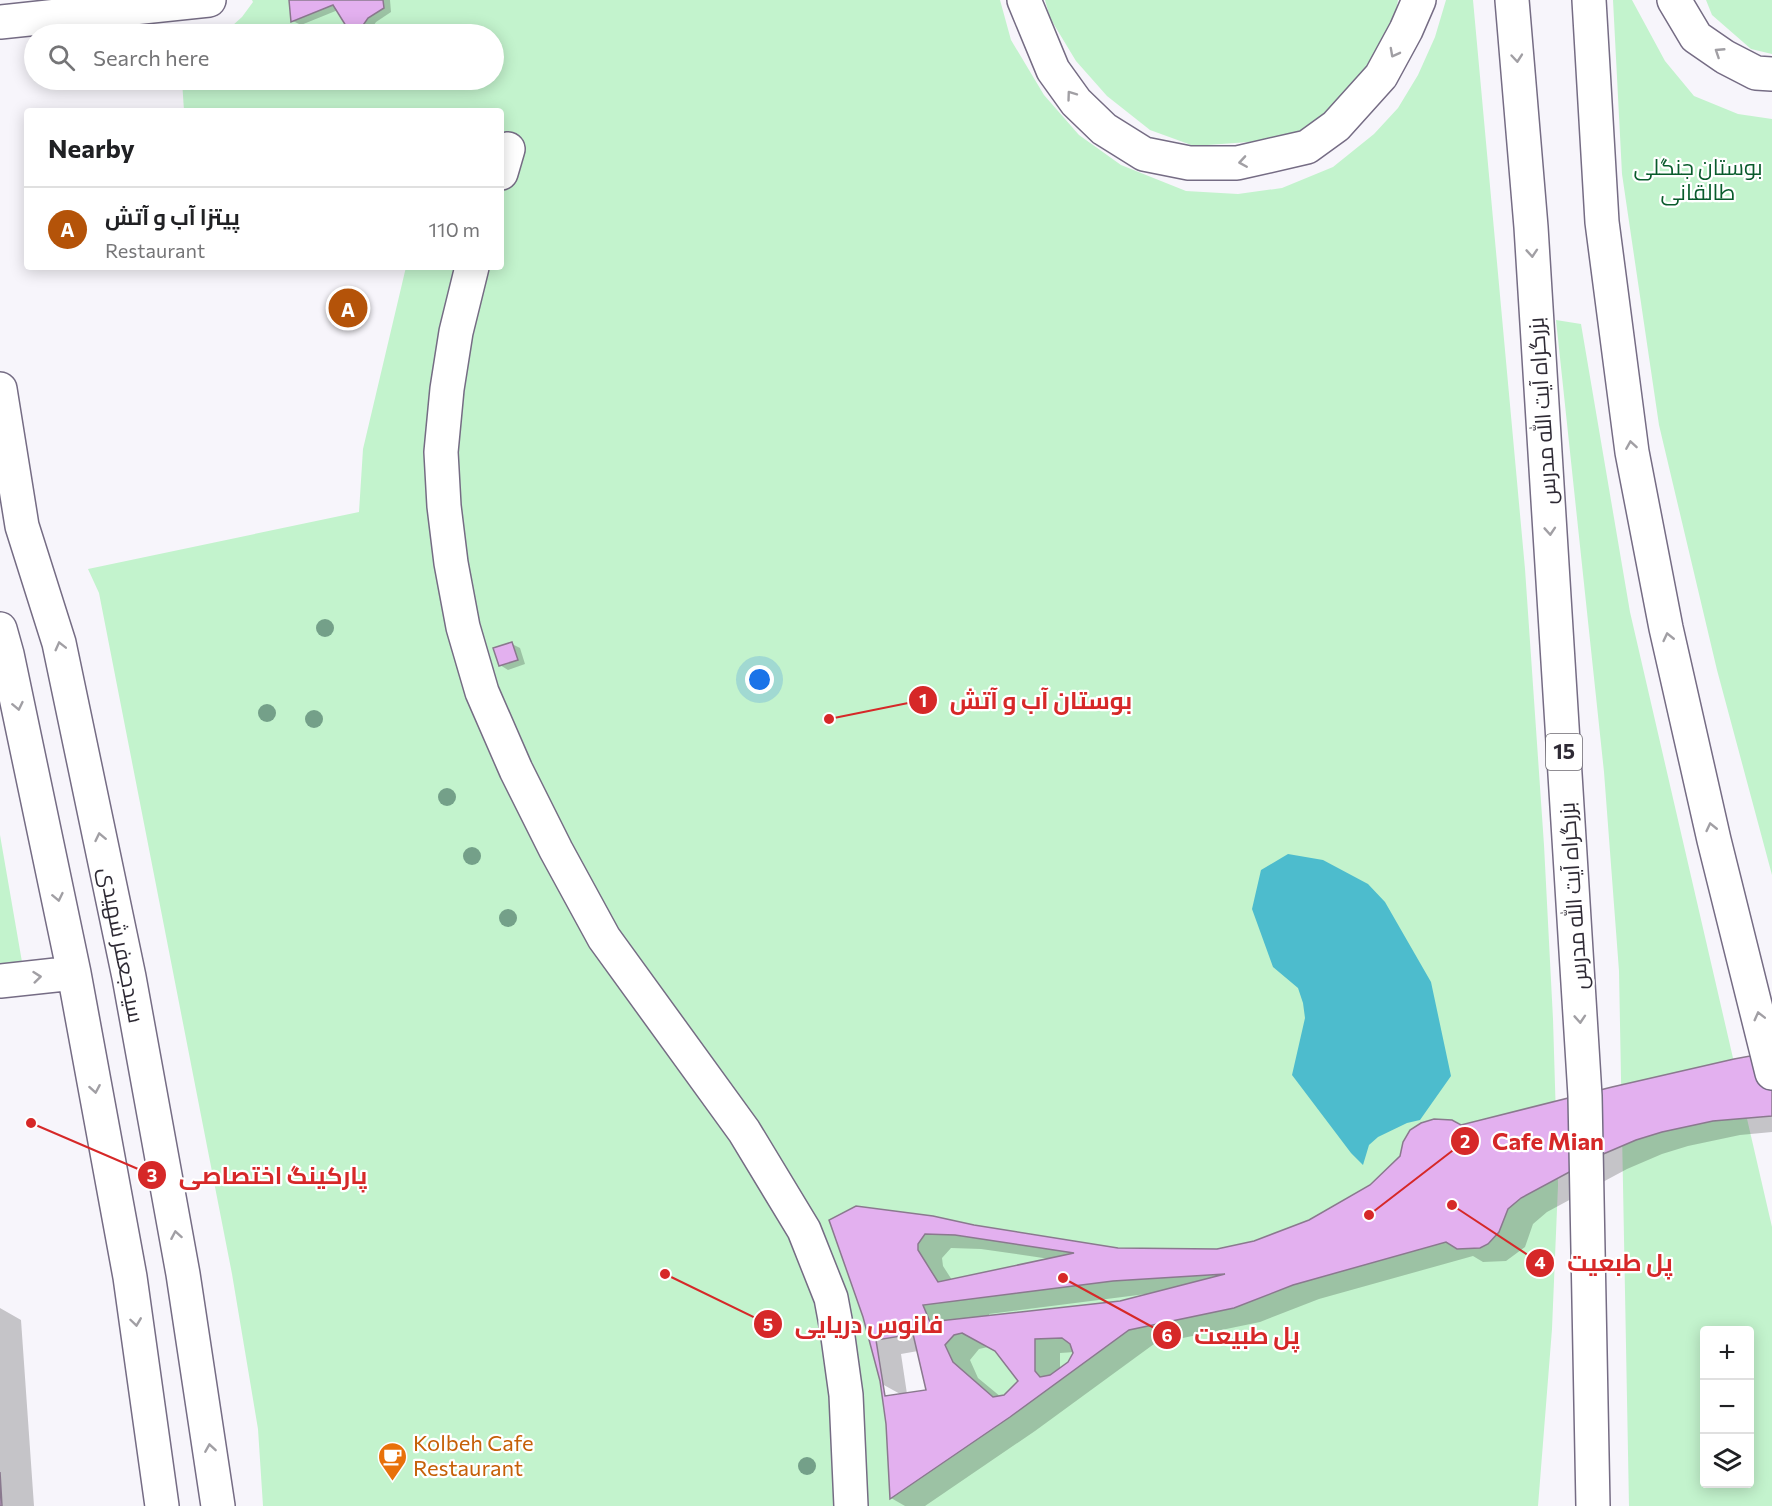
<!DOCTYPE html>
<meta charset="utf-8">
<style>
body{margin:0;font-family:Commissioner,Cairo,sans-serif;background:#f6f6f6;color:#202124}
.controls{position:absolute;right:18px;bottom:18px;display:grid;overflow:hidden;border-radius:6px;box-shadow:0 3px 15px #0003}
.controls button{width:54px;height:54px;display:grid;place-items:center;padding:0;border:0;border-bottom:2px solid #e0e0e0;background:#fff;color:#202124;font:30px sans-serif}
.you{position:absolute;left:760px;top:680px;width:21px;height:21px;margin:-15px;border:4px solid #fff;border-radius:50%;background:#1a73e8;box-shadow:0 0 0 9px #1a73e833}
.badge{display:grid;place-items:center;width:39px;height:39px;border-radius:50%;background:#b45309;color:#fff;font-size:20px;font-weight:700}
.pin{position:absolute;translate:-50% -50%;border:3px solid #fff;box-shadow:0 2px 6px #0006}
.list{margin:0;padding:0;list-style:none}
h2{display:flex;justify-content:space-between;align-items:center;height:78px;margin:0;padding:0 24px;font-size:26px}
h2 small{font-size:20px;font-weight:400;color:#757577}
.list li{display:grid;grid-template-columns:39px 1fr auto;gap:18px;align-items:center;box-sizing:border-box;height:84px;padding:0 24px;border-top:2px solid #e0e0e0}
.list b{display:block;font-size:22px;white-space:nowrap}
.list p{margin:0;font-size:20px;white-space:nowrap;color:#757577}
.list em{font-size:20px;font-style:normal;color:#757577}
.icon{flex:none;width:33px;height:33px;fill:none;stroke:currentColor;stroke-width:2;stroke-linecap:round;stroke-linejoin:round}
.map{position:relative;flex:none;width:1772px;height:1506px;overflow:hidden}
.search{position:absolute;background:#fff;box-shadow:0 3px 15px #0003;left:24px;top:24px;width:480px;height:66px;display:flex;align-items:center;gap:15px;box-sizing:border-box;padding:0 21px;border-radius:33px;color:#757577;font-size:22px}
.panel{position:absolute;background:#fff;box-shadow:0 3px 15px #0003;left:24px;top:108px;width:480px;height:162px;border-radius:6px}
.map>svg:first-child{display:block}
.green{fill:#c3f3cd;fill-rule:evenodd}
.water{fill:#4dbccd}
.pier{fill:#f7f5fb}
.shadow{fill:#0003;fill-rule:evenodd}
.building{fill:#e3b0ef;stroke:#8a798e;stroke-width:1.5;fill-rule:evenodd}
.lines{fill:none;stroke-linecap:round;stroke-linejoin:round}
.minor-casing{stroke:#756c84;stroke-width:36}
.highway-casing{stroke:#756c84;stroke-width:36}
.minor{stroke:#fff;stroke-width:33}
.highway{stroke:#fff;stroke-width:33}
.tree{fill:#74a089}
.oneway{stroke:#a19fa4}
.labels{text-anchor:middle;stroke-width:4.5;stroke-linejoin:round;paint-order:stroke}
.shield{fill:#fff;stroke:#6d6a71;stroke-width:1.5}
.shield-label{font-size:21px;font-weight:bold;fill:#2e2a34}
.park-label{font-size:22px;fill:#095b2c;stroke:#fff}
.street-label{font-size:22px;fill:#2e2a34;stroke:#fff}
.food-label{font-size:22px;fill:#c56008;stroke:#fff;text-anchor:start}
.leader{fill:none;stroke:#d62828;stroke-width:2}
.callout-dot{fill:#d62828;stroke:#fff;stroke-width:2}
.mark-label{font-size:18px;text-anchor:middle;font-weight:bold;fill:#fff}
.callout-label{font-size:24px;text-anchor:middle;font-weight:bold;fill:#d62828;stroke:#fff;stroke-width:4.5;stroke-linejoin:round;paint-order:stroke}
</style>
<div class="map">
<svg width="1772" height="1506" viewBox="0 0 1772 1506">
<rect width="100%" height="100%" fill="#f7f5fb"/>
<path class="green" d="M252 0H1000L1011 40 1044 95 1079 135 1121 165 1186 191 1238 194 1282 188 1333 167 1374 134 1398 108 1418 75 1435 37 1446 0H1473L1525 569 1544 845 1553 1019 1558 1185 1552 1329 1538 1506H263L258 1429 232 1274 99 593 88 569 359 512 363 449 406 267H501V111H184L182 80H494V34H223L242 17 253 2Z
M1045 0H1398L1395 16 1362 82 1319 127 1276 140 1194 146 1150 130 1107 96 1076 61 1050 18Z
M1613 0H1632L1665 61 1694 96 1738 114 1772 119V875L1717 670 1659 425 1622 174Z
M1706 0H1772V54L1751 49 1712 15Z
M1556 320 1581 324 1630 612 1772 1227V1506H1629L1619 971 1604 772ZM1704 1330H1750V1484H1704Z
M0 835 22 962 0 965Z"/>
<path class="water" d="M1288 854 1323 860 1368 884 1385 902 1431 982 1451 1076 1420 1120 1407 1123 1378 1137 1369 1145 1363 1165 1351 1153 1292 1075 1305 1018 1303 1003 1298 988 1273 967 1252 909 1261 870Z"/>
<path class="pier" d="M912 1331 929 1390 883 1398 873 1341Z"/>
<path class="shadow" d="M291 0H390L391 12 376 22 368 34H353L338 10 301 25 293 21Z
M512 644 520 648 525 664 508 670 500 665Z
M1772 1054V1132L1740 1135 1688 1146 1662 1154 1627 1169 1547 1212 1533 1224 1525 1247 1506 1261 1483 1262 1473 1256 1319 1299 1260 1322 1154 1344 1035 1431 925 1506H905L891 1498 887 1424 902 1395 882 1384 865 1317 831 1220 974 1226 1118 1249 1217 1251 1254 1242 1309 1222 1371 1187 1462 1127ZM951 1248 981 1249 1050 1259 952 1280 943 1266 942 1258ZM1146 1294V1296L1120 1302 989 1317V1314ZM988 1347 997 1351 1020 1381 1005 1397H1001L978 1378 970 1360 979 1349ZM918 1351 928 1392 907 1394 901 1354ZM1075 1352 1069 1363 1060 1370V1353Z
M0 1308 21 1320 34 1506H0Z"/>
<path class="building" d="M289 0H383L384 8 368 18 357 34H351L333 5 291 22Z
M512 642 518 660 499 666 493 648Z
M1772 1052V1116L1713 1121 1662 1132 1636 1140 1601 1155 1521 1198 1508 1209 1499 1232 1488 1244 1480 1248 1457 1249 1446 1242 1293 1285 1234 1308 1129 1330 1010 1417 890 1499 886 1424 880 1381 863 1317 829 1220 856 1206 933 1216 974 1225 1118 1248 1217 1249 1254 1241 1309 1220 1370 1185 1400 1156 1403 1142 1410 1130 1421 1123 1434 1119 1452 1120 1461 1125 1612 1087 1734 1059ZM925 1234 955 1235 1074 1253 938 1282 918 1250V1244ZM1225 1274 1120 1301 930 1322 923 1305 1113 1281ZM962 1333 995 1351 1018 1381 1004 1395 993 1397 953 1362 945 1345 954 1335ZM913 1334 926 1390 885 1396 876 1340ZM1062 1338 1070 1344 1073 1353 1068 1362 1050 1375 1040 1377 1035 1371V1339Z
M0 1472 2 1506H0Z"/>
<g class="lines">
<defs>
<path id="minor" d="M0 22 209 0
M501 173 508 149
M472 267 456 332 447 389 441 452 444 506 451 563 463 627 482 692 516 770 556 850 604 938 744 1131 804 1230 831 1298 837 1330 846 1395 851 1506
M0 389 22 526 59 643 129 977 183 1274 218 1506
M0 629 7 654 74 973 130 1277 162 1506
M0 981 74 973"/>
<path id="highway" d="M1024 0 1053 70 1076 102 1104 129 1144 154 1189 163H1237L1307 147 1336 126 1381 76 1406 30 1419 0
M1512 0 1531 227 1585 1096 1593 1506
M1589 0 1602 222 1632 452 1666 628 1714 840 1772 1073
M1674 0 1696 37 1725 57 1756 73 1772 74"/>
</defs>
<use href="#minor" class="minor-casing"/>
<use href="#highway" class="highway-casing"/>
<use href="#minor" class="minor"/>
<use href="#highway" class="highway"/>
</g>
<g class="tree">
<circle cx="325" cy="628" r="9"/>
<circle cx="267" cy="713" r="9"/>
<circle cx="314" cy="719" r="9"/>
<circle cx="447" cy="797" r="9"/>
<circle cx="472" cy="856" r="9"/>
<circle cx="508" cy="918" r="9"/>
<circle cx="807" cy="1466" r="9"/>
</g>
<defs><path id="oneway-chevron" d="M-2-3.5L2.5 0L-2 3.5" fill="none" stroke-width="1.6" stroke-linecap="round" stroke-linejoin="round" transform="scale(1.5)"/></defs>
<g class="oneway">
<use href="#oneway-chevron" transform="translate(1719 52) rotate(-147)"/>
<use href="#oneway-chevron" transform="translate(1394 53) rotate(118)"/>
<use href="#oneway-chevron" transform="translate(1517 58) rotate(85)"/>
<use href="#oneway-chevron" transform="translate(1071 95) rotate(-126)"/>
<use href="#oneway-chevron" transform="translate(1243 162) rotate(171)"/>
<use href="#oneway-chevron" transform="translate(1532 253) rotate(86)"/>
<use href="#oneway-chevron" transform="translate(1631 445) rotate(-99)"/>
<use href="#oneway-chevron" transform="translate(1550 531) rotate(86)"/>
<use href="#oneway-chevron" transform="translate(1668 637) rotate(-103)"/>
<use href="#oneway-chevron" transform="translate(60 646) rotate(-104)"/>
<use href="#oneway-chevron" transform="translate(18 706) rotate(78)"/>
<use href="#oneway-chevron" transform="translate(1711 827) rotate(-103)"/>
<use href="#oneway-chevron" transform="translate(100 837) rotate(-102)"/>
<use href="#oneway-chevron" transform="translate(58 897) rotate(78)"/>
<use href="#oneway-chevron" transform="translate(37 977) rotate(-6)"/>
<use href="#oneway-chevron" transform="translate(1759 1016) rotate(-104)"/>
<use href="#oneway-chevron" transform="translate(1580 1019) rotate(86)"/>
<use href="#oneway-chevron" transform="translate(95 1089) rotate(80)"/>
<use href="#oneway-chevron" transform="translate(176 1235) rotate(-100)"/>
<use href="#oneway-chevron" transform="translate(136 1322) rotate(82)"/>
<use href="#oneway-chevron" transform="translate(210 1448) rotate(-99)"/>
</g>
<defs>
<symbol id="cafe-pin" viewBox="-11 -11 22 30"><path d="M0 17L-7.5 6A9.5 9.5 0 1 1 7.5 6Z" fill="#e8710a" stroke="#fff"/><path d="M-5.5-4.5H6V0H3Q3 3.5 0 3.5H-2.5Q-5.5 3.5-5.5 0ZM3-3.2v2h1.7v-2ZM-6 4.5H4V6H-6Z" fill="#fff"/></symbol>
</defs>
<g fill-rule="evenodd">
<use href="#cafe-pin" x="376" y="1440" width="33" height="45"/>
</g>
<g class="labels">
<rect class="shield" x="1546" y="734" width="36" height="36" rx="4.5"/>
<g class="shield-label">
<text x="1564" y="759">15</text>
</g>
<g class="park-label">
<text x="1698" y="175">بوستان جنگلی<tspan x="1698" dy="25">طالقانی</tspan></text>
</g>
<g class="street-label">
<text transform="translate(1542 411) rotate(-94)" y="8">بزرگراه آیت الله مدرس</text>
<text transform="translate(1573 896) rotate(-94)" y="8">بزرگراه آیت الله مدرس</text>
<text transform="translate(122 945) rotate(79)" y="8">سیدجعفر شهیدی</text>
</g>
<g class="food-label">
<text x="413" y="1451">Kolbeh Cafe<tspan x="413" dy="25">Restaurant</tspan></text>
</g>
</g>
<path class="leader" d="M829 719L923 700M1369 1215L1465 1141M31 1123L152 1175M1452 1205L1540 1263M665 1274L768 1324M1063 1278L1167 1335"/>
<g class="callout-dot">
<circle cx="829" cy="719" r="6"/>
<circle cx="1369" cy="1215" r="6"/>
<circle cx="31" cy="1123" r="6"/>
<circle cx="1452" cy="1205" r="6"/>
<circle cx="665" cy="1274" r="6"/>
<circle cx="1063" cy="1278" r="6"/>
<circle cx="923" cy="700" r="15"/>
<circle cx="1465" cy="1141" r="15"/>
<circle cx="152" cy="1175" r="15"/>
<circle cx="1540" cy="1263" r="15"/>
<circle cx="768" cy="1324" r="15"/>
<circle cx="1167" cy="1335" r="15"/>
</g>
<g class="mark-label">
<text x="923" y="707">1</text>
<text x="1465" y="1148">2</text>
<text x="152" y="1182">3</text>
<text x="1540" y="1269">4</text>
<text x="768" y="1331">5</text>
<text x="1167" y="1342">6</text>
</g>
<g class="callout-label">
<text x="1041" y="709">بوستان آب و آتش</text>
<text x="1548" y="1150">Cafe Mian</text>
<text x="273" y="1184">پارکینگ اختصاصی</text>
<text x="1620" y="1271">پل طبعیت</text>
<text x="869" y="1333">فانوس دریایی</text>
<text x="1247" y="1344">پل طبیعت</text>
</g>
</svg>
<div class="controls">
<button>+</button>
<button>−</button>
<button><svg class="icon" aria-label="layers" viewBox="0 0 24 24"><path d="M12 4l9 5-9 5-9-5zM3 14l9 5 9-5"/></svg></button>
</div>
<div class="you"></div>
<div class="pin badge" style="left:348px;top:308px">A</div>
<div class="search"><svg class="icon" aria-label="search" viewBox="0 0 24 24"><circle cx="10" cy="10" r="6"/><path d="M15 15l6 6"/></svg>Search here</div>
<section class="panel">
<h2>Nearby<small></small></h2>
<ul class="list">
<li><span class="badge">A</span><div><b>پیتزا آب و آتش</b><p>Restaurant</p></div><em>110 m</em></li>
</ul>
</section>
</div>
